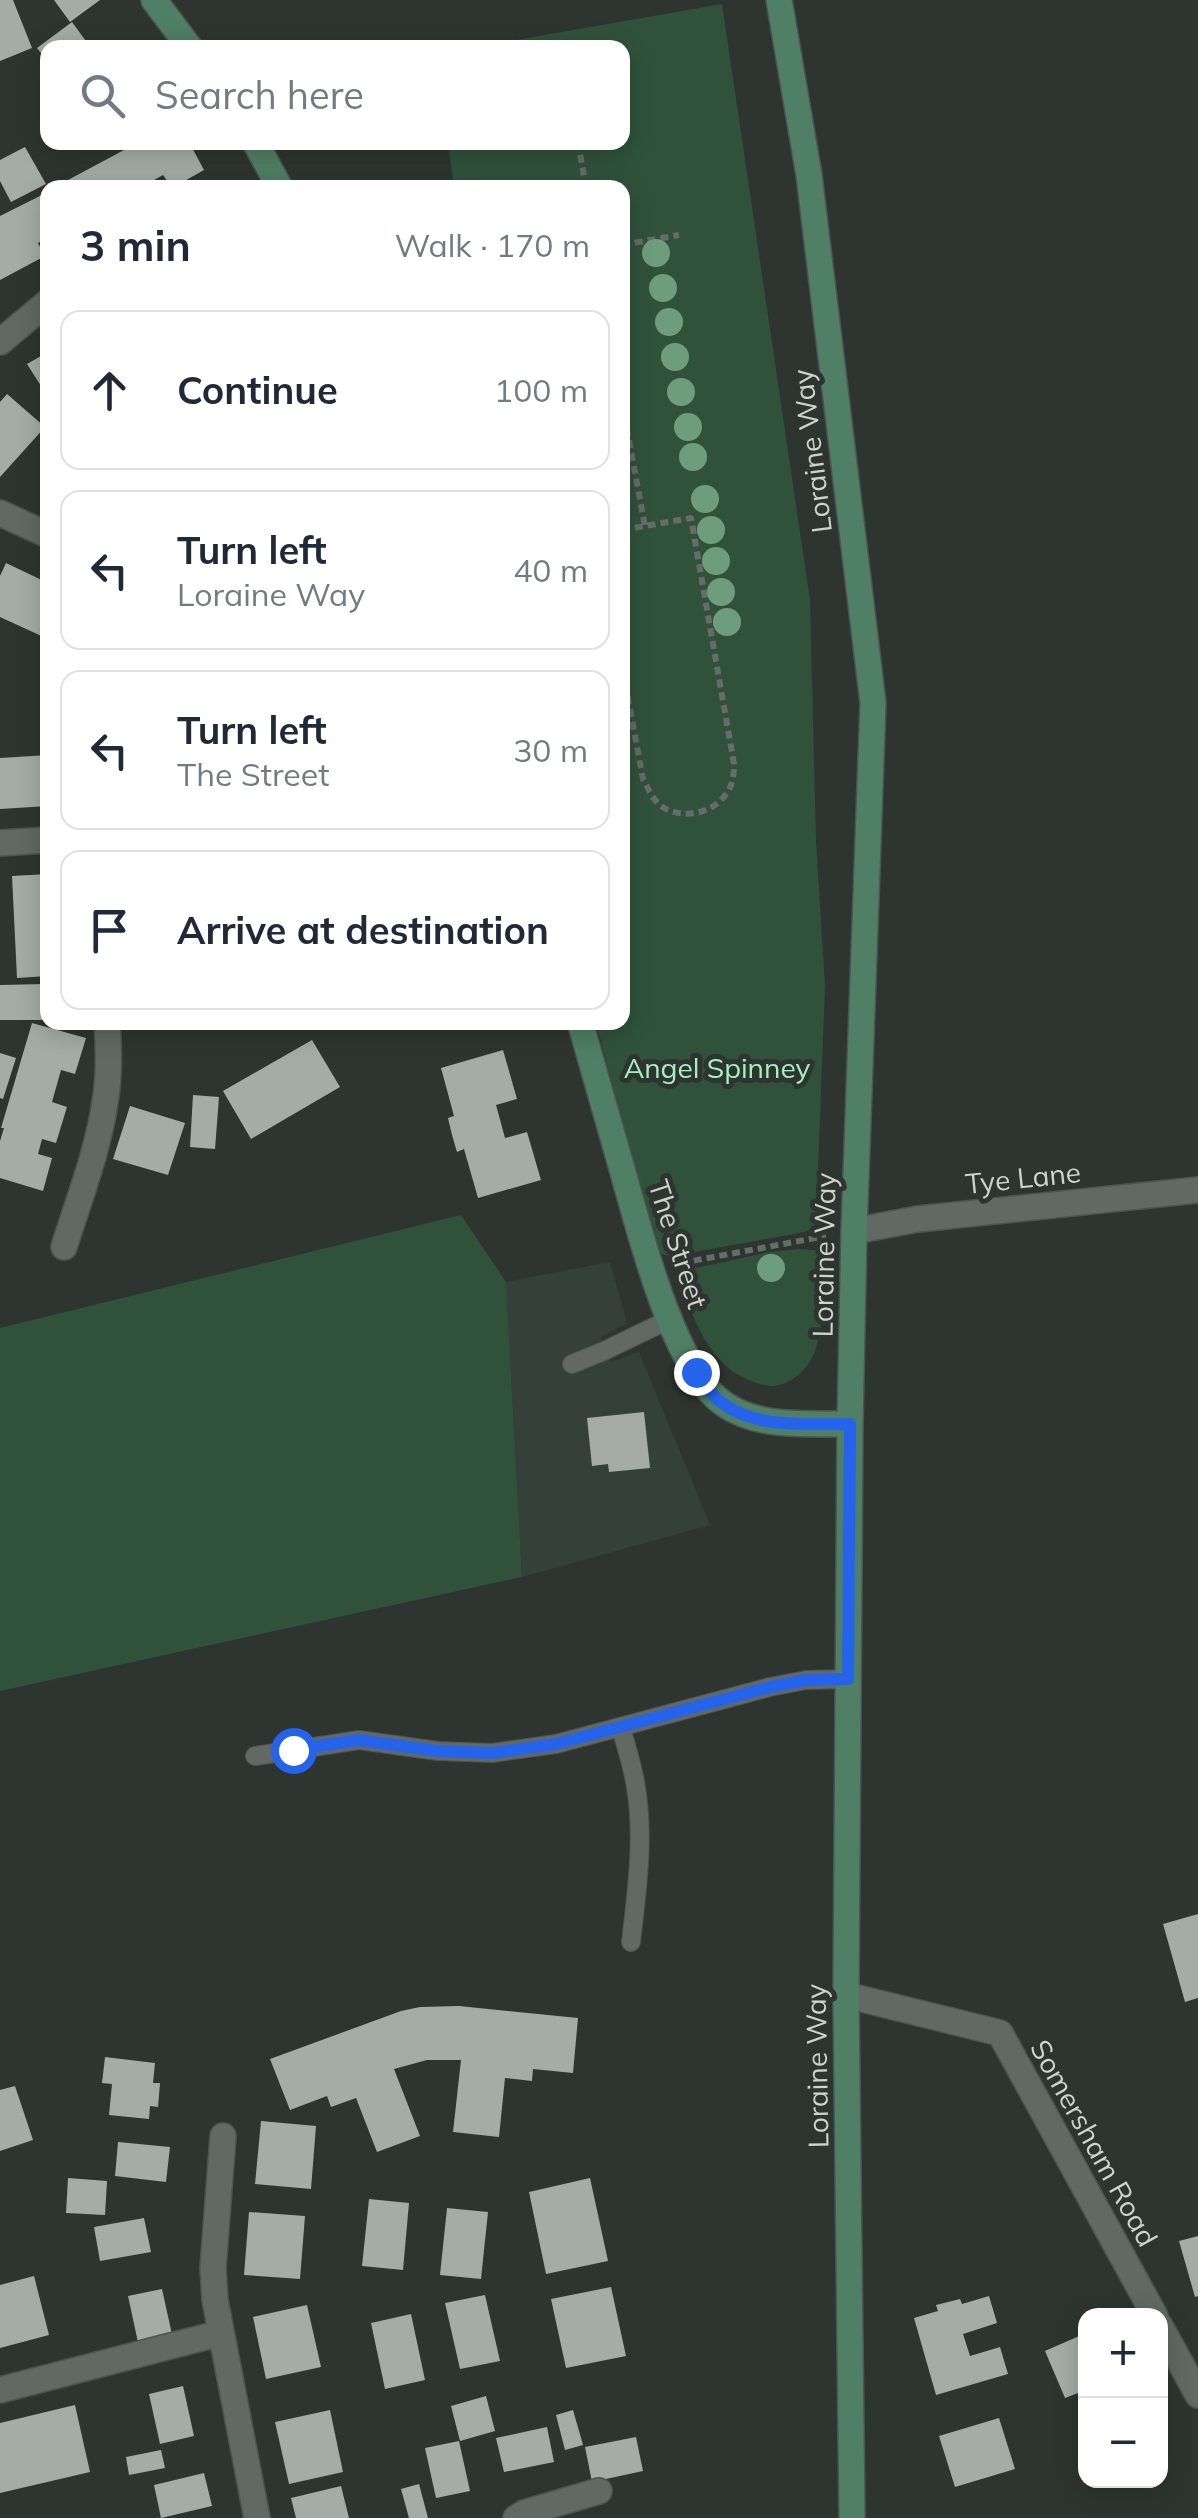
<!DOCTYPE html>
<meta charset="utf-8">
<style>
body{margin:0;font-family:Mulish,sans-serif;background:#f6f6f7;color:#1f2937}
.controls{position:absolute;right:30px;bottom:30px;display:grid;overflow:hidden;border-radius:20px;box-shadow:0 5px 25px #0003}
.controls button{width:90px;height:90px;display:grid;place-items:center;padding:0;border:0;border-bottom:2px solid #e0e1e3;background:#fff;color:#1f2937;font:50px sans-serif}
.stop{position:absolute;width:30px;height:30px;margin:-22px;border:8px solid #2563eb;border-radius:50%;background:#fff}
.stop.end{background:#2563eb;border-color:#fff;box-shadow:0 2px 10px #0008}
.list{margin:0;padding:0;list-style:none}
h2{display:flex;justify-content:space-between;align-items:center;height:130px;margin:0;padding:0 40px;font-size:42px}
h2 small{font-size:32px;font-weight:400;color:#747a83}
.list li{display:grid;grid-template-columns:65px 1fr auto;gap:30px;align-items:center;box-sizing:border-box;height:160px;margin:0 20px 20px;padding:0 20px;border:2px solid #e0e1e3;border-radius:20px}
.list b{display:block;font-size:38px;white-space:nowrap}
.list p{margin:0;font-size:32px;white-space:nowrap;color:#747a83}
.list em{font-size:32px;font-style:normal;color:#747a83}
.icon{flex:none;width:55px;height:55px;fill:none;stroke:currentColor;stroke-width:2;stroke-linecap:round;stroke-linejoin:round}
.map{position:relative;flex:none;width:1198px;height:2518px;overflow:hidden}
.search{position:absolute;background:#fff;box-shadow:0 5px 25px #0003;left:40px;top:40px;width:590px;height:110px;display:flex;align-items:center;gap:25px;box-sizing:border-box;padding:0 35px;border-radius:20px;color:#747a83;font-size:38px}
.panel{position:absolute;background:#fff;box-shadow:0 5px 25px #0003;left:40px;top:180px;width:590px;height:850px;border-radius:20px}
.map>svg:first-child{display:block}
.built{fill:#344038}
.green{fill:#30523b}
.building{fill:#a5aca7}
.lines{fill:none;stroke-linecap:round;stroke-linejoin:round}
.service-casing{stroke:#4d534f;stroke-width:20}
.minor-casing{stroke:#4d534f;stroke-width:28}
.tertiary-casing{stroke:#4d534f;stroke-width:28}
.secondary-casing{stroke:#4d534f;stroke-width:28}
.path{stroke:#666c68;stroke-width:6;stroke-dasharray:8 5;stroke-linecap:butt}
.service{stroke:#626964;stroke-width:18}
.minor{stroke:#626964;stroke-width:25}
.tertiary{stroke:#626964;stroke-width:25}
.secondary{stroke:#4f7f65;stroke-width:25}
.tree{fill:#6d9d7c}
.route{stroke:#2563eb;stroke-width:12}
.labels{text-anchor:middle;stroke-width:10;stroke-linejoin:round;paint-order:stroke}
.street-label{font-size:28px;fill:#ced3d0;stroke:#2e3530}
.park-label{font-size:28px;fill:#a1f2bb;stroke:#2e3530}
</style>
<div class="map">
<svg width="1198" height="2518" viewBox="0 0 1198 2518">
<rect width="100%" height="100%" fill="#2e3530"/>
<path class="built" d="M610 1262 627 1323 601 1337 604 1351 611 1362 639 1352 710 1525 522 1577 506 1282Z"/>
<path class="green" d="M722 4 810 600 816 841 825 986 816 1220 814 1227 805 1232 672 1256 662 1254 655 1245 596 1023 622 1022V188L454 187 448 143 622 142V48L476 47Z
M461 1215 506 1282 522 1577 0 1691V1328Z
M800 1249 822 1251 824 1254C822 1285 825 1319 816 1348 811 1363 802 1375 787 1382 777 1387 768 1387 757 1383 708 1369 695 1318 676 1276L687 1270 770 1252Z"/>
<path class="building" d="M0 0H13L32 48 0 61Z
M54 0H100L70 22Z
M72 22 91 48H48V62L37 48Z
M139 142H189L204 170 172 188 163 175 140 188H53Z
M25 147 46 184 11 202 0 181V160Z
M48 192V238L38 243 45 256 0 280V216Z
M48 352V397L27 364Z
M7 394 45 427 0 477V402Z
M6 563 48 583V639L0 617V576Z
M48 755V806L0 809V758Z
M48 874V976L17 978 12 876Z
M45 984V1020H0V985Z
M32 1023 86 1038 75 1074 61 1070 52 1102 67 1107 56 1143 42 1139 38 1154 52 1158 43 1191 0 1178V1141L4 1128H1Z
M312 1040 340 1087 251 1139 223 1091Z
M503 1050 517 1099 496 1105 505 1138 527 1132 541 1180 478 1198 464 1149 457 1152 452 1135 448 1118 454 1116 441 1068Z
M0 1053 16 1058 3 1099 0 1098Z
M193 1095 219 1097 215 1149 190 1147Z
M130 1106 185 1123 168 1175 113 1159Z
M644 1412 650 1468 609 1472 608 1464 592 1466 587 1418Z
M1198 1914V1998L1185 2002 1163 1924Z
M459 2006 578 2018 573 2073 533 2069 532 2081 505 2078 499 2137 453 2132 461 2060H427L394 2069 420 2136 377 2152 356 2098 331 2107 327 2096 290 2110 270 2059 401 2011 420 2007Z
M105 2057 155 2063 153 2083H160L158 2107 150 2106 149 2119 109 2115 112 2084 102 2083Z
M15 2086 33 2140 0 2151V2090Z
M261 2121 316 2126 311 2189 255 2184Z
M118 2142 170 2147 166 2182 115 2176Z
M68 2178 107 2181 105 2215 66 2213Z
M590 2178 608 2261 546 2274 529 2192Z
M369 2199 409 2203 403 2270 362 2266Z
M447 2208 488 2212 481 2279 440 2275Z
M249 2212 305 2216 300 2279 244 2275Z
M144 2218 151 2252 100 2261 94 2227Z
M1198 2236V2296L1195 2297 1179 2241Z
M34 2276 49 2335 0 2348V2285Z
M611 2287 626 2356 566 2368 551 2299Z
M162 2289 173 2339 139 2347 128 2296Z
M485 2295 500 2361 460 2369 445 2303Z
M989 2296 997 2323 963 2334 970 2356 1000 2347 1008 2374 936 2395 914 2318 938 2311 936 2305 960 2299 962 2304Z
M307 2305 321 2367 266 2379 253 2317Z
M411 2314 425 2380 385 2389 371 2323Z
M1086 2333V2390L1065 2398 1045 2351Z
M183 2386 194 2436 160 2444 149 2394Z
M486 2396 495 2431 460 2441 451 2406Z
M75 2405 90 2472 0 2493V2423Z
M330 2410 343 2472 289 2484 275 2422Z
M573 2410 583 2445 565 2450 556 2415Z
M999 2418 1015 2469 955 2487 939 2436Z
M547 2427 554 2462 504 2472 496 2438Z
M636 2437 643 2471 592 2482 585 2447Z
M459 2441 470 2491 436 2498 425 2448Z
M161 2450 165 2468 129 2475 126 2457Z
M204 2473 212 2506 161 2518 154 2485Z
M419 2484 428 2518H409L401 2489Z
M341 2486 349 2518H296L291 2498Z"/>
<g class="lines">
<defs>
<path id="service" d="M572 1364 604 1351 670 1319
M621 1728C626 1746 632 1764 635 1782 645 1834 637 1890 631 1942
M255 1756 359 1740 438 1751 492 1753 556 1744 770 1687 806 1680 848 1679"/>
<path id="minor" d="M0 342 48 302
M0 513 48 535
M0 843 48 840
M854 1231 918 1219 1198 1190
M64 1247C79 1199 98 1151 105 1102 110 1075 109 1049 107 1022
M223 2136 213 2268 215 2300 257 2518
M0 2390 221 2333
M516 2518 524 2513 599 2491"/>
<path id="tertiary" d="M846 1995 1000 2033 1155 2316
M1160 2326 1198 2395"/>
<path id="secondary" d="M154 0 190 48
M779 0 809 175 873 703 854 1231 850 1424 846 1995 852 2518
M255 142 280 188
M580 1022C594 1071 608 1120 622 1169 639 1228 673 1370 724 1404 760 1429 809 1423 850 1424"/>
</defs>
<use href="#service" class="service-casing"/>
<use href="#minor" class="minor-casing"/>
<use href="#tertiary" class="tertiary-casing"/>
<use href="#secondary" class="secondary-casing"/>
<path class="path" d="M578 142 586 188
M622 245 679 235
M622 402 645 527
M622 530 691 518 734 764C734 774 733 785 726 794 713 814 681 820 661 806 652 799 648 788 643 779L622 666
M681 1263 826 1236"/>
<use href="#service" class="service"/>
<use href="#minor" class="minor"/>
<use href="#tertiary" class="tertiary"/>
<use href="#secondary" class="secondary"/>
</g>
<g class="tree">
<circle cx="656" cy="253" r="14"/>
<circle cx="663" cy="288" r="14"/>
<circle cx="669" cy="322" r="14"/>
<circle cx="675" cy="357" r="14"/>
<circle cx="681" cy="392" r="14"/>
<circle cx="688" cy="427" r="14"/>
<circle cx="693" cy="457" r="14"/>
<circle cx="705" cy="499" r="14"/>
<circle cx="711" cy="530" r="14"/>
<circle cx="716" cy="561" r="14"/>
<circle cx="721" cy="592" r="14"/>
<circle cx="727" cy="622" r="14"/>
<circle cx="771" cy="1268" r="14"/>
</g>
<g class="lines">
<path class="route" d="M293 1750 358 1740 438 1751 492 1753 556 1744 770 1687 806 1680 848 1679 850 1424C809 1423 756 1430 721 1402 711 1395 703 1383 696 1372"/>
</g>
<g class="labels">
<g class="street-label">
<text transform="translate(812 451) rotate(-97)" y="10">Loraine Way</text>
<text transform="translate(1023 1178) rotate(-6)" y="10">Tye Lane</text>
<text transform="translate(678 1244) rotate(72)" y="10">The Street</text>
<text transform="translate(824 1255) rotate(-89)" y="10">Loraine Way</text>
<text transform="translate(817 2066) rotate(-91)" y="10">Loraine Way</text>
<text transform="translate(1094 2143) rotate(61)" y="10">Somersham Road</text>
</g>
<g class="park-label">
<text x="717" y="1078">Angel Spinney</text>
</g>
</g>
</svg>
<div class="controls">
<button>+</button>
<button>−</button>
</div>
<div class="stop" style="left:293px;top:1750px"></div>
<div class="stop end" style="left:696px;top:1372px"></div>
<div class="search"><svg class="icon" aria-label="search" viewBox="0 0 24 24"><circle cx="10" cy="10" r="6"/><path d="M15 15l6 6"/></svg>Search here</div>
<section class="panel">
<h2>3 min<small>Walk · 170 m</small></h2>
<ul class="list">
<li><svg class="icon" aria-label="ahead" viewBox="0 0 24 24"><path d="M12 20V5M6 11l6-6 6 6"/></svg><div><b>Continue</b></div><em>100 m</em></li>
<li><svg class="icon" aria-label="left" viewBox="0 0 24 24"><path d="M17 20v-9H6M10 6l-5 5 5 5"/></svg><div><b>Turn left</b><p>Loraine Way</p></div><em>40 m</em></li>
<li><svg class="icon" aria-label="left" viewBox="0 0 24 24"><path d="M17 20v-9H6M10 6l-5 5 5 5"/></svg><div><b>Turn left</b><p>The Street</p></div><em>30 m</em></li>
<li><svg class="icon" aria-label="arrive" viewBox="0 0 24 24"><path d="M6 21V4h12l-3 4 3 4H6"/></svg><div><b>Arrive at destination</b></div></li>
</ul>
</section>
</div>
